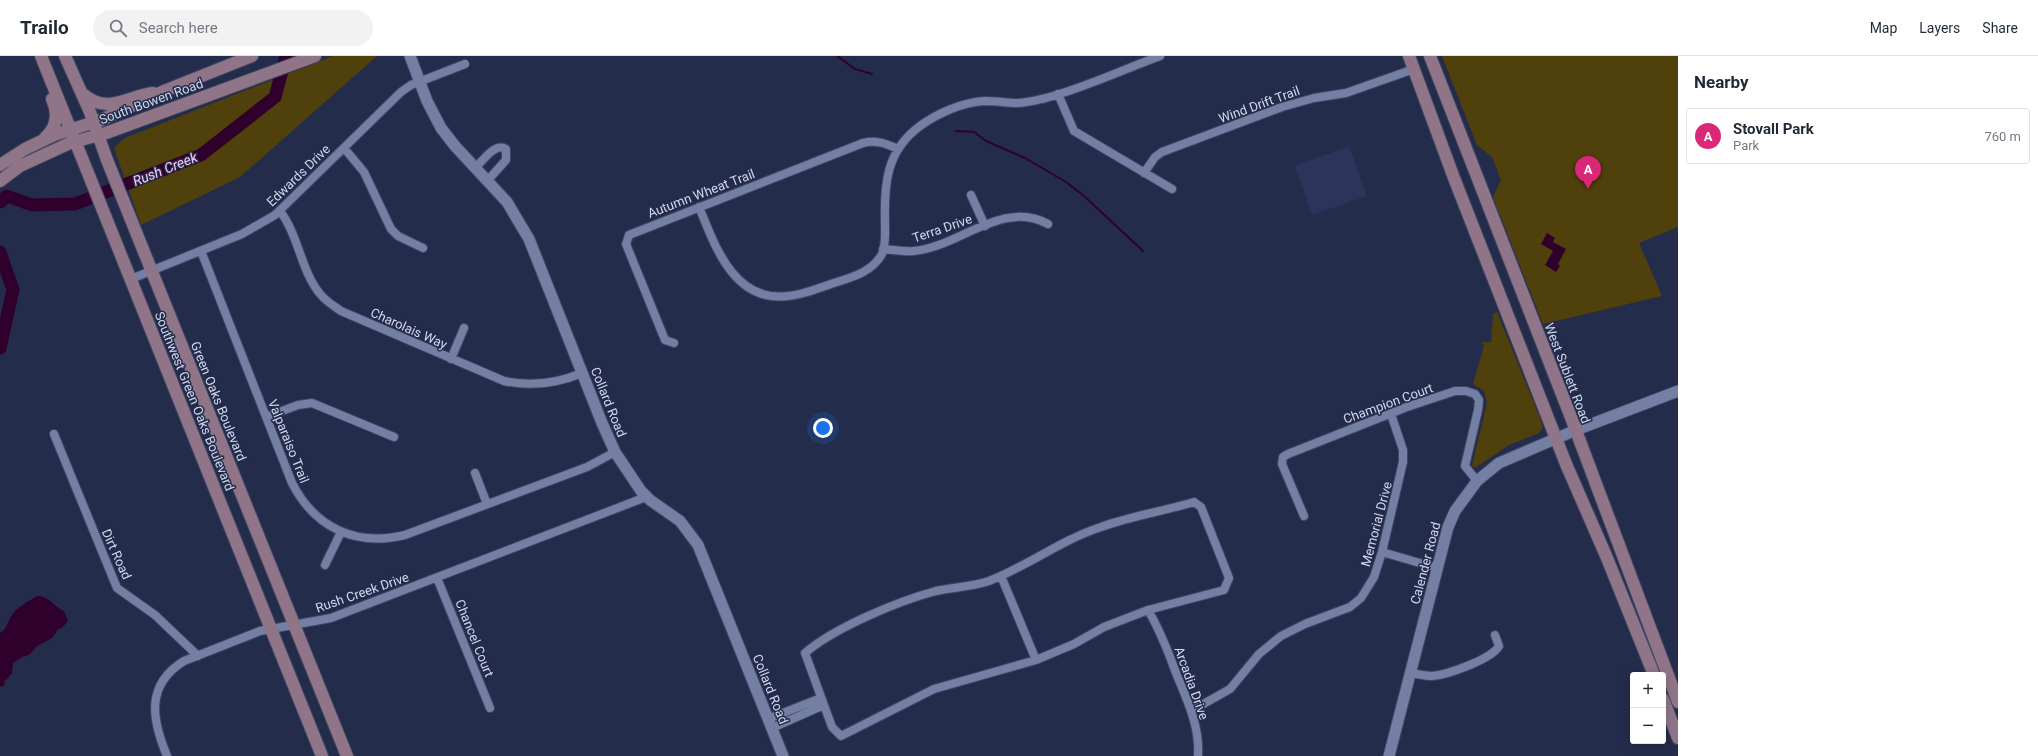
<!DOCTYPE html>
<meta charset="utf-8">
<style>
body{margin:0;font-family:Roboto,sans-serif;background:#f2f2f3;color:#1f2937}
.controls{position:absolute;right:12px;bottom:12px;display:grid;overflow:hidden;border-radius:4px;box-shadow:0 2px 10px #0003}
.controls button{width:36px;height:36px;display:grid;place-items:center;padding:0;border:0;border-bottom:1px solid #e0e1e3;background:#fff;color:#1f2937;font:20px sans-serif}
.you{position:absolute;left:823px;top:372px;width:14px;height:14px;margin:-10px;border:3px solid #fff;border-radius:50%;background:#1a73e8;box-shadow:0 0 0 6px #1a73e833}
.badge{display:grid;place-items:center;width:26px;height:26px;border-radius:50%;background:#db2777;color:#fff;font-size:13px;font-weight:700}
.pin{position:absolute;translate:-50% -33px;filter:drop-shadow(0 1px 2px #0008)}
.pin::after{content:'';position:absolute;top:21px;width:14px;height:12px;background:inherit;clip-path:polygon(0 0,100% 0,50% 100%)}
.list{margin:0;padding:0;list-style:none}
h2{display:flex;justify-content:space-between;align-items:center;height:52px;margin:0;padding:0 16px;font-size:17px}
h2 small{font-size:13px;font-weight:400;color:#747a83}
.list li{display:grid;grid-template-columns:26px 1fr auto;gap:12px;align-items:center;box-sizing:border-box;height:56px;margin:0 8px 8px;padding:0 8px;border:1px solid #e0e1e3;border-radius:4px}
.list b{display:block;font-size:15px;white-space:nowrap}
.list p{margin:0;font-size:13px;white-space:nowrap;color:#747a83}
.list em{font-size:13px;font-style:normal;color:#747a83}
.icon{flex:none;width:22px;height:22px;fill:none;stroke:currentColor;stroke-width:2;stroke-linecap:round;stroke-linejoin:round}
.map{position:relative;flex:none;width:1678px;height:700px;overflow:hidden}
header{display:flex;align-items:center;gap:24px;box-sizing:border-box;height:56px;padding:0 20px;background:#fff;border-bottom:1px solid #e0e1e3}
header strong{font-size:19px}
nav{display:flex;gap:22px;margin-inline-start:auto;font-size:14px}
.search{width:280px;height:36px;background:#f2f2f3;display:flex;align-items:center;gap:10px;box-sizing:border-box;padding:0 14px;border-radius:22px;color:#747a83;font-size:15px}
main{display:flex}
aside{flex:1;background:#fff}
.map>svg:first-child{display:block}
.built{fill:#2b345a}
.green{fill:#50400c}
.water{fill:#2f002c}
.lines{fill:none;stroke-linecap:round;stroke-linejoin:round}
.stream{stroke:#2f002c;stroke-width:2}
.river{stroke:#2f002c;stroke-width:13}
.minor-casing{stroke:#414662;stroke-width:10}
.tertiary-casing{stroke:#414662;stroke-width:13}
.secondary-casing{stroke:#414662;stroke-width:14}
.minor{stroke:#747fa4;stroke-width:8}
.tertiary{stroke:#747fa4;stroke-width:11}
.secondary{stroke:#907589;stroke-width:12}
.labels{text-anchor:middle;stroke-width:3;stroke-linejoin:round;paint-order:stroke}
.street-label{font-size:13px;fill:#d1d8ed;stroke:#242c4c}
.water-label{font-size:14px;font-style:italic;fill:#fcc9f4;stroke:#242c4c}
</style>
<header>
<strong>Trailo</strong>
<div class="search"><svg class="icon" aria-label="search" viewBox="0 0 24 24"><circle cx="10" cy="10" r="6"/><path d="M15 15l6 6"/></svg>Search here</div>
<nav><a>Map</a><a>Layers</a><a>Share</a></nav>
</header>
<main>
<div class="map">
<svg width="1678" height="700" viewBox="0 0 1678 700">
<rect width="100%" height="100%" fill="#242c4c"/>
<path class="built" d="M1349 90 1367 140 1312 159 1295 110Z"/>
<path class="green" d="M333 0H377L240 121 141 169 114 92 125 82Z
M1442 0H1678V171L1639 187 1662 240 1543 268 1493 141 1501 124 1492 101 1477 89Z
M1497 256 1542 367V373L1539 377 1509 389 1475 412 1472 410 1487 347 1484 335 1473 328 1484 290 1481 286H1491L1493 258Z"/>
<path class="water" d="M1547 177 1555 182 1553 186 1566 193 1558 208 1560 210 1556 216 1545 209 1553 195 1541 188Z
M37 540C48 539 54 551 64 555L68 565 61 573 59 572 52 582 37 590 29 599 22 601 13 607 12 617 4 626 5 629 0 631V577C7 573 7 566 12 559 17 551 29 545 37 540Z"/>
<g class="lines">
<path class="stream" d="M837 0 855 13 872 18
M956 75 974 76 986 85 1025 102 1066 126 1084 140 1143 195"/>
<path class="river" d="M0 146 7 140 32 149 75 148 201 99 275 41 286 0
M0 196 13 234 0 292"/>
<defs>
<path id="minor" d="M1058 38 1074 75 1172 133
M344 92 364 116 391 173 398 180 423 192
M475 112C483 105 495 86 506 93V104L488 124
M1144 117 1155 101 1162 96 1282 51 1314 42 1346 37 1414 13
M971 139 985 170
M699 151C715 190 734 247 788 240 803 239 816 233 831 228 849 222 872 217 882 198 886 190 885 177 885 167 884 128 886 95 920 70 938 57 963 46 985 45 996 45 1007 47 1017 47 1026 47 1037 44 1046 42 1084 32 1122 14 1160 0
M280 155C299 180 301 216 321 239 327 246 334 250 341 255L504 325C532 331 556 328 582 317
M883 193C893 194 904 196 914 195 959 191 1002 143 1048 168
M201 195 292 427C315 472 356 491 405 479L587 411 615 396
M131 223 242 178 275 159 401 36 411 29 465 8
M674 287 665 284 626 188 629 179 863 87C876 84 885 87 898 93
M451 303 464 272
M266 361 298 349 312 347 394 381
M54 378 117 532 155 559 198 600
M475 417 487 448
M1194 446 1201 451 1229 522 1224 534 1148 554 1104 571 1074 588 1036 604 934 633 841 680 832 671 805 597C834 572 898 545 936 535 953 531 972 531 989 525 1028 510 1061 484 1101 471 1131 460 1164 455 1194 446Z
M1304 460 1282 408 1283 401 1288 398 1407 351 1455 335H1466L1475 338 1479 344 1478 354 1465 410 1477 425
M1382 496 1437 512
M325 509 341 476
M1001 520 1036 604
M437 522 490 652
M1148 554C1160 574 1168 595 1176 617 1187 644 1200 670 1198 700
M1411 617C1418 618 1425 620 1432 620 1447 619 1492 603 1499 590L1495 579
M1191 655 1230 633 1259 598 1281 580 1305 568 1350 551 1361 542 1374 521 1382 496 1403 406V394L1391 358
M768 663 821 642
M772 672 824 649
M167 700C152 664 145 629 184 605L260 575 331 562 646 441"/>
<path id="tertiary" d="M410 0 427 45 441 72 455 90 507 146 529 183 602 367 615 396 641 435 650 444 680 465 698 489 783 700
M1389 700 1448 471 1455 455 1477 425 1499 407 1576 374 1678 335"/>
<path id="secondary" d="M41 0 322 700
M65 0 90 56 107 104 347 700
M1409 0 1454 122 1566 408 1607 502 1654 619
M1430 0 1572 364 1678 646
M83 38C107 59 126 41 153 37
M45 82C57 71 59 58 52 43
M0 109 25 93 54 79 101 64 164 35 252 0
M0 125 20 110 70 87 106 77 315 0
M1663 643 1678 682"/>
</defs>
<use href="#minor" class="minor-casing"/>
<use href="#tertiary" class="tertiary-casing"/>
<use href="#secondary" class="secondary-casing"/>
<use href="#minor" class="minor"/>
<use href="#tertiary" class="tertiary"/>
<use href="#secondary" class="secondary"/>
</g>
<g class="labels">
<g class="street-label">
<text transform="translate(151 45) rotate(-20)" y="5">South Bowen Road</text>
<text transform="translate(1259 48) rotate(-20)" y="5">Wind Drift Trail</text>
<text transform="translate(298 119) rotate(-44)" y="5">Edwards Drive</text>
<text transform="translate(701 137) rotate(-21)" y="5">Autumn Wheat Trail</text>
<text transform="translate(942 172) rotate(-19)" y="5">Terra Drive</text>
<text transform="translate(409 272) rotate(24)" y="5">Charolais Way</text>
<text transform="translate(1568 317) rotate(69)" y="5">West Sublett Road</text>
<text transform="translate(195 345) rotate(68)" y="5">Southwest Green Oaks Boulevard</text>
<text transform="translate(219 345) rotate(68)" y="5">Green Oaks Boulevard</text>
<text transform="translate(609 346) rotate(68)" y="5">Collard Road</text>
<text transform="translate(1388 347) rotate(-20)" y="5">Champion Court</text>
<text transform="translate(289 385) rotate(68)" y="5">Valparaiso Trail</text>
<text transform="translate(1376 468) rotate(-75)" y="5">Memorial Drive</text>
<text transform="translate(117 498) rotate(66)" y="5">Dirt Road</text>
<text transform="translate(1425 507) rotate(-75)" y="5">Calender Road</text>
<text transform="translate(362 536) rotate(-19)" y="5">Rush Creek Drive</text>
<text transform="translate(475 582) rotate(68)" y="5">Chancel Court</text>
<text transform="translate(1192 627) rotate(70)" y="5">Arcadia Drive</text>
<text transform="translate(771 633) rotate(68)" y="5">Collard Road</text>
</g>
<g class="water-label">
<text transform="translate(165 113) rotate(-22)" y="5">Rush Creek</text>
</g>
</g>
</svg>
<div class="controls">
<button>+</button>
<button>−</button>
</div>
<div class="you"></div>
<div class="pin badge" style="left:1588px;top:133px">A</div>
</div>
<aside>
<h2>Nearby<small></small></h2>
<ul class="list">
<li><span class="badge">A</span><div><b>Stovall Park</b><p>Park</p></div><em>760 m</em></li>
</ul>
</aside>
</main>
